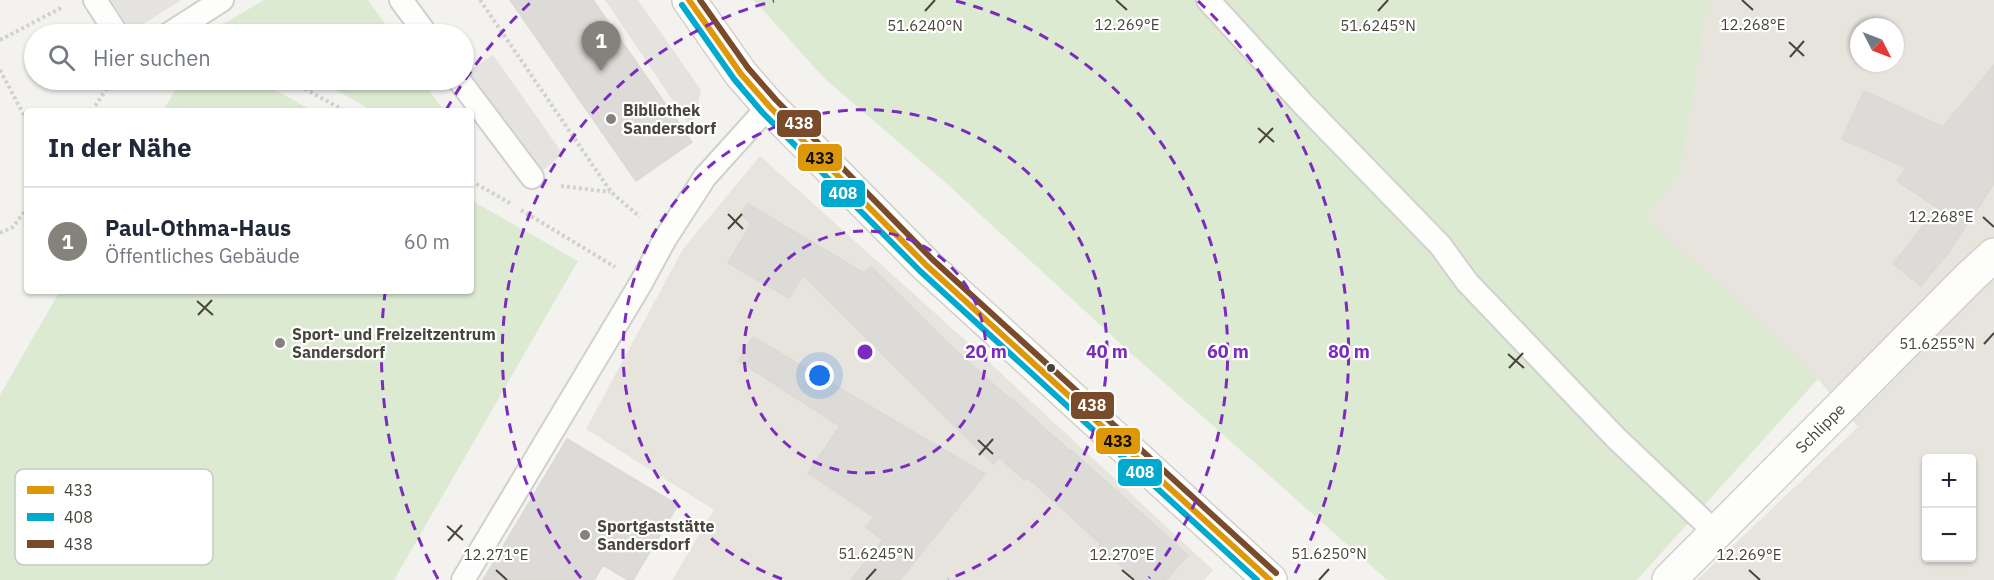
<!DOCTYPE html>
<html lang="de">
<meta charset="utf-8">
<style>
body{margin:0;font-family:"IBM Plex Sans",sans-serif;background:#f6f6f7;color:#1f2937}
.controls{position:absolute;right:18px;bottom:18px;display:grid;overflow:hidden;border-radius:6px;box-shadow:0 2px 4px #0004}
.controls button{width:54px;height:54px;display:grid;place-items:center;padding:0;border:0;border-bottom:2px solid #e0e1e3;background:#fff;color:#1f2937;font:30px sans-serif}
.compass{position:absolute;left:1850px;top:18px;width:54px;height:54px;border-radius:50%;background:#fff;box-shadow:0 2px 4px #0004;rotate:132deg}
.you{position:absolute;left:820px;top:376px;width:21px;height:21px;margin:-15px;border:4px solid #fff;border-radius:50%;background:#1a73e8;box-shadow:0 0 0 9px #1a73e833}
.badge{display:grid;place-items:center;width:39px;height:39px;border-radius:50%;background:#84827a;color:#fff;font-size:20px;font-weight:700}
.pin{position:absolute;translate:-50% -50px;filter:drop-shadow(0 2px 3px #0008)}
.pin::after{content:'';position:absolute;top:32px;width:21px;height:18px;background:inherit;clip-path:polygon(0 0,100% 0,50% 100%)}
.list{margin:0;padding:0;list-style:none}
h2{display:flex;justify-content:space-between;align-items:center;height:78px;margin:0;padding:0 24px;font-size:26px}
h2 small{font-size:20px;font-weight:400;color:#747a83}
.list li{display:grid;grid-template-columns:39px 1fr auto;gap:18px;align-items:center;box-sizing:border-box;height:108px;padding:0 24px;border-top:2px solid #e0e1e3}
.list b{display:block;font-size:22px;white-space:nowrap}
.list p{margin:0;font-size:20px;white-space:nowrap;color:#747a83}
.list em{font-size:20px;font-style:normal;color:#747a83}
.icon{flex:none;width:33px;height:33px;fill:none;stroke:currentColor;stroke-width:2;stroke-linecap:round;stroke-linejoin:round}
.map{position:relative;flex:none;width:1994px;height:580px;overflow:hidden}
.search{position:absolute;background:#fff;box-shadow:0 2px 4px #0004;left:24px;top:24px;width:450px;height:66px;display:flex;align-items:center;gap:15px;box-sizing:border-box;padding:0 21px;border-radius:33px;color:#747a83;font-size:22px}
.panel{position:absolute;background:#fff;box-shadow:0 2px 4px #0004;left:24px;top:108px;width:450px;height:186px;border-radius:6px}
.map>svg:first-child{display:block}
.residential{fill:#e6e4dd;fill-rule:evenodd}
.green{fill:#ddead2}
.parking{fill:#e4e3df}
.building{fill:#dcdbd7;stroke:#dbd9d4;stroke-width:1.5}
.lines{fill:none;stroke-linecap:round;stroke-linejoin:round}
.lane-casing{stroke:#d1d0cc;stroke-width:26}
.street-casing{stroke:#d1d0cc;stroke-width:36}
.path{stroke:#d2d2cc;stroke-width:4;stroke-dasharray:3 3;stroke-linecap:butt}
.lane{stroke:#fdfdfc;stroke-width:22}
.street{stroke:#fdfdfc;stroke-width:33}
.bus-1-casing{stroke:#fff;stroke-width:10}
.bus-2-casing{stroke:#fff;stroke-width:10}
.bus-3-casing{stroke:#fff;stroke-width:10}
.bus-1{stroke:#dd9709;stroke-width:6}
.bus-2{stroke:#00a9ce;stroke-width:6}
.bus-3{stroke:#7a4b2a;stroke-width:6}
.ticks{fill:none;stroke:#48453b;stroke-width:2}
.ring{fill:none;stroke:#7b2cbf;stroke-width:3;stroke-dasharray:10 8}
.poi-dot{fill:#84827a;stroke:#fff;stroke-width:2}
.bus-dot{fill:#48453b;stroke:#fff;stroke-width:2}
.labels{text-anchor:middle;stroke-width:4.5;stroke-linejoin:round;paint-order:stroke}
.poi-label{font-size:16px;font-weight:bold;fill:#48453b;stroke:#fff;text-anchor:start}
.street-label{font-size:16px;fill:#48453b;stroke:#fff}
.key{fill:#fff;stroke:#c8c7c4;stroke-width:1.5}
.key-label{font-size:16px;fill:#48453b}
.ticks-label{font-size:15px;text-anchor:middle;fill:#48453b;stroke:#fff;stroke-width:4.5;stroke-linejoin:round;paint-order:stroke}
.centre{fill:#7b2cbf;stroke:#fff;stroke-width:3}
.ring-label{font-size:18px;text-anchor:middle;font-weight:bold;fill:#7b2cbf;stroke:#fff;stroke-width:4.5;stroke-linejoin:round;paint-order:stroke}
.line-badge{stroke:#fff;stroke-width:2}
.badge-label{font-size:16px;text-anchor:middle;font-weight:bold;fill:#fff}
.pale-badge-label{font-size:16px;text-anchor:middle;font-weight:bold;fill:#111}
</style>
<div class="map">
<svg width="1994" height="580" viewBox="0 0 1994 580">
<rect width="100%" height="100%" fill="#f3f2ee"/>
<path class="residential" d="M1714 0H1994V580H1697L1858 427 1818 379 1646 219 1682 167 1705 18ZM1859 27H1895V63H1859ZM1926 458H1972V558H1926Z
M760 156 964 339 1213 570 1204 580H672L714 510 586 429 683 249Z"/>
<path class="green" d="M264 0H368L392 34H240L223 24Z
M754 0H1714L1705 18 1682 167 1646 219 1717 282 1818 379 1637 580H1387L1124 347 946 183 824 78Z
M181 80H257L313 111H163Z
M318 80H422L444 111H373Z
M471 200 578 261 394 580H0V395L60 291H471Z"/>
<path class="parking" d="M111 0H181L131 32Z
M605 0H638L701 90 692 129Z
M493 55 563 154 538 174 468 72Z"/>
<path class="building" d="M510 0H593L692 142 636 181Z
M1994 65V184L1948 253 1921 286 1893 264 1938 208 1897 181 1906 168 1842 139 1864 91 1943 127Z
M748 204 864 273 871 267 952 347 1011 400 1012 399 1070 451 1071 450 1188 555 1166 580H1137L1099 546 1101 544 1027 477 1024 480 999 457 993 464 803 275 789 298 728 263 751 224 740 214Z
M753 337 985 474 900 580H851L883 540 866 527 874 517 808 473 840 426 739 361Z
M567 439 678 505 633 580H628L603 565 594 580H483Z"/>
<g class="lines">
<defs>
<path id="lane" d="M95 0 117 34
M401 0 426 34
M1208 0 1304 105 1440 245 1467 282 1616 438 1716 533
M169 34 222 0
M459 80 532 177
M463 580 641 283 665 239 705 177 769 106"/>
<path id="street" d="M689 0 741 74 769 106 926 265 1270 580
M1669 580 1970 277 1994 255"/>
</defs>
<use href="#lane" class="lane-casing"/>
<use href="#street" class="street-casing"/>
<path class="path" d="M480 0 611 192 640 217
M0 40 63 7
M0 70 27 121
M289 80 345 111
M92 111 112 80
M471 181 510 203
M561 186 610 192
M521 210 615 267
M0 233 13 227 27 208"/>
<use href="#lane" class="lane"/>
<use href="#street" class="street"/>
<defs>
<path id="bus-1" d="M689 0 741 74 769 106 926 265 1270 580"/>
<path id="bus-2" d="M682 5 734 79 762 112 920 271 1257 580"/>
<path id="bus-3" d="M700 0 748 68 776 100 932 259 1276 573"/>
</defs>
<use href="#bus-1" class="bus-1-casing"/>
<use href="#bus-2" class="bus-2-casing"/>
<use href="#bus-3" class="bus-3-casing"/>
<use href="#bus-1" class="bus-1"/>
<use href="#bus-2" class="bus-2"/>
<use href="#bus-3" class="bus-3"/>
</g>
<path class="ticks" d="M1116 0 1127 10M1742 0 1753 10M925 11 935 0M1378 11 1388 0M1789 42 1804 56M1790 57 1804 41M1258 128 1274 142M1259 143 1273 128M728 214 743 229M1983 217 1994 227M728 229 742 214M197 301 213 315M198 315 212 300M1984 344 1994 333M1508 354 1524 368M1509 368 1523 353M978 440 993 454M979 455 993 439M447 526 463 540M448 541 462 525M496 570 507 580M1122 570 1134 580M1749 570 1760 580M866 580 876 569M1319 580 1329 569"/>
<g class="ring">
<circle cx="865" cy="352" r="121"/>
<path d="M782 579A242 242 0 1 1 948 579"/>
<path d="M581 578A363 363 0 0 1 774 1M956 1A363 363 0 0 1 1149 578"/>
<path d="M438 579A484 484 0 0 1 385 293M446 110A484 484 0 0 1 532 1M1198 1A484 484 0 0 1 1292 579"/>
</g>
<g class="poi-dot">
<circle cx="611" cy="119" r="6"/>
<circle cx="280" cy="343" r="6"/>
<circle cx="585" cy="535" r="6"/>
</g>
<circle class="bus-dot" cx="1051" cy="368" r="5"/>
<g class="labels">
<g class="poi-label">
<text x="623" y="116">Bibliothek<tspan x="623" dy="18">Sandersdorf</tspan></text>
<text x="292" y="340">Sport- und Freizeitzentrum<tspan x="292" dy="18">Sandersdorf</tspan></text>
<text x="597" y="532">Sportgaststätte<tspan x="597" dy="18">Sandersdorf</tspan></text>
</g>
<g class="street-label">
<text transform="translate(1820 428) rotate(-45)" y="6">Schlippe</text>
</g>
</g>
<rect x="15" y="469" width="198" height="96" rx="9" class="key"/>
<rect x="27" y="486" width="27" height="8" fill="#dd9709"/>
<rect x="27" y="513" width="27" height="8" fill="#00a9ce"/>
<rect x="27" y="540" width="27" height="8" fill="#7a4b2a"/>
<g class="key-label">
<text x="64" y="496">433</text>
<text x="64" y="523">408</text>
<text x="64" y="550">438</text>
</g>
<g class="ticks-label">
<text x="1753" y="30">12.268°E</text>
<text x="1127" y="30">12.269°E</text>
<text x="925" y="31">51.6240°N</text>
<text x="1378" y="31">51.6245°N</text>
<text x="1941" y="222">12.268°E</text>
<text x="1937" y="349">51.6255°N</text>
<text x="876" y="559">51.6245°N</text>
<text x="1329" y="559">51.6250°N</text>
<text x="496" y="560">12.271°E</text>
<text x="1122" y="560">12.270°E</text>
<text x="1749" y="560">12.269°E</text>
</g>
<circle cx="865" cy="352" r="9" class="centre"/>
<g class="ring-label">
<text x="986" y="358">20 m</text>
<text x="1107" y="358">40 m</text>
<text x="1228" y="358">60 m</text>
<text x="1349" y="358">80 m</text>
</g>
<g class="line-badge">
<rect x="776" y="109" width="46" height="29" rx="6" fill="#7a4b2a"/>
<rect x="797" y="143" width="46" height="29" rx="6" fill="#dd9709"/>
<rect x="820" y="179" width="46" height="29" rx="6" fill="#00a9ce"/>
<rect x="1070" y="391" width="45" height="29" rx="6" fill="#7a4b2a"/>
<rect x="1095" y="427" width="46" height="28" rx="6" fill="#dd9709"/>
<rect x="1117" y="458" width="46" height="29" rx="6" fill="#00a9ce"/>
</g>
<g class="badge-label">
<text x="799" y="129">438</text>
<text x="843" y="199">408</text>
<text x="1092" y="411">438</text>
<text x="1140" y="478">408</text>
</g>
<g class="pale-badge-label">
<text x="820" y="164">433</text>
<text x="1118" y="447">433</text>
</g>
</svg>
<div class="controls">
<button>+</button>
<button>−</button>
</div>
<svg class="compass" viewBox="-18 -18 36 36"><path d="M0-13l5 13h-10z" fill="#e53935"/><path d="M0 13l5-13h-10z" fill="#747a83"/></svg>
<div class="you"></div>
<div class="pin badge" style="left:601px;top:71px">1</div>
<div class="search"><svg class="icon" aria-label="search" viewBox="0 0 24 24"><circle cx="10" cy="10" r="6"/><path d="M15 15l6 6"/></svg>Hier suchen</div>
<section class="panel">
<h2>In der Nähe<small></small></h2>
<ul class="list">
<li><span class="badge">1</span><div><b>Paul-Othma-Haus</b><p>Öffentliches Gebäude</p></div><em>60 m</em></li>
</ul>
</section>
</div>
